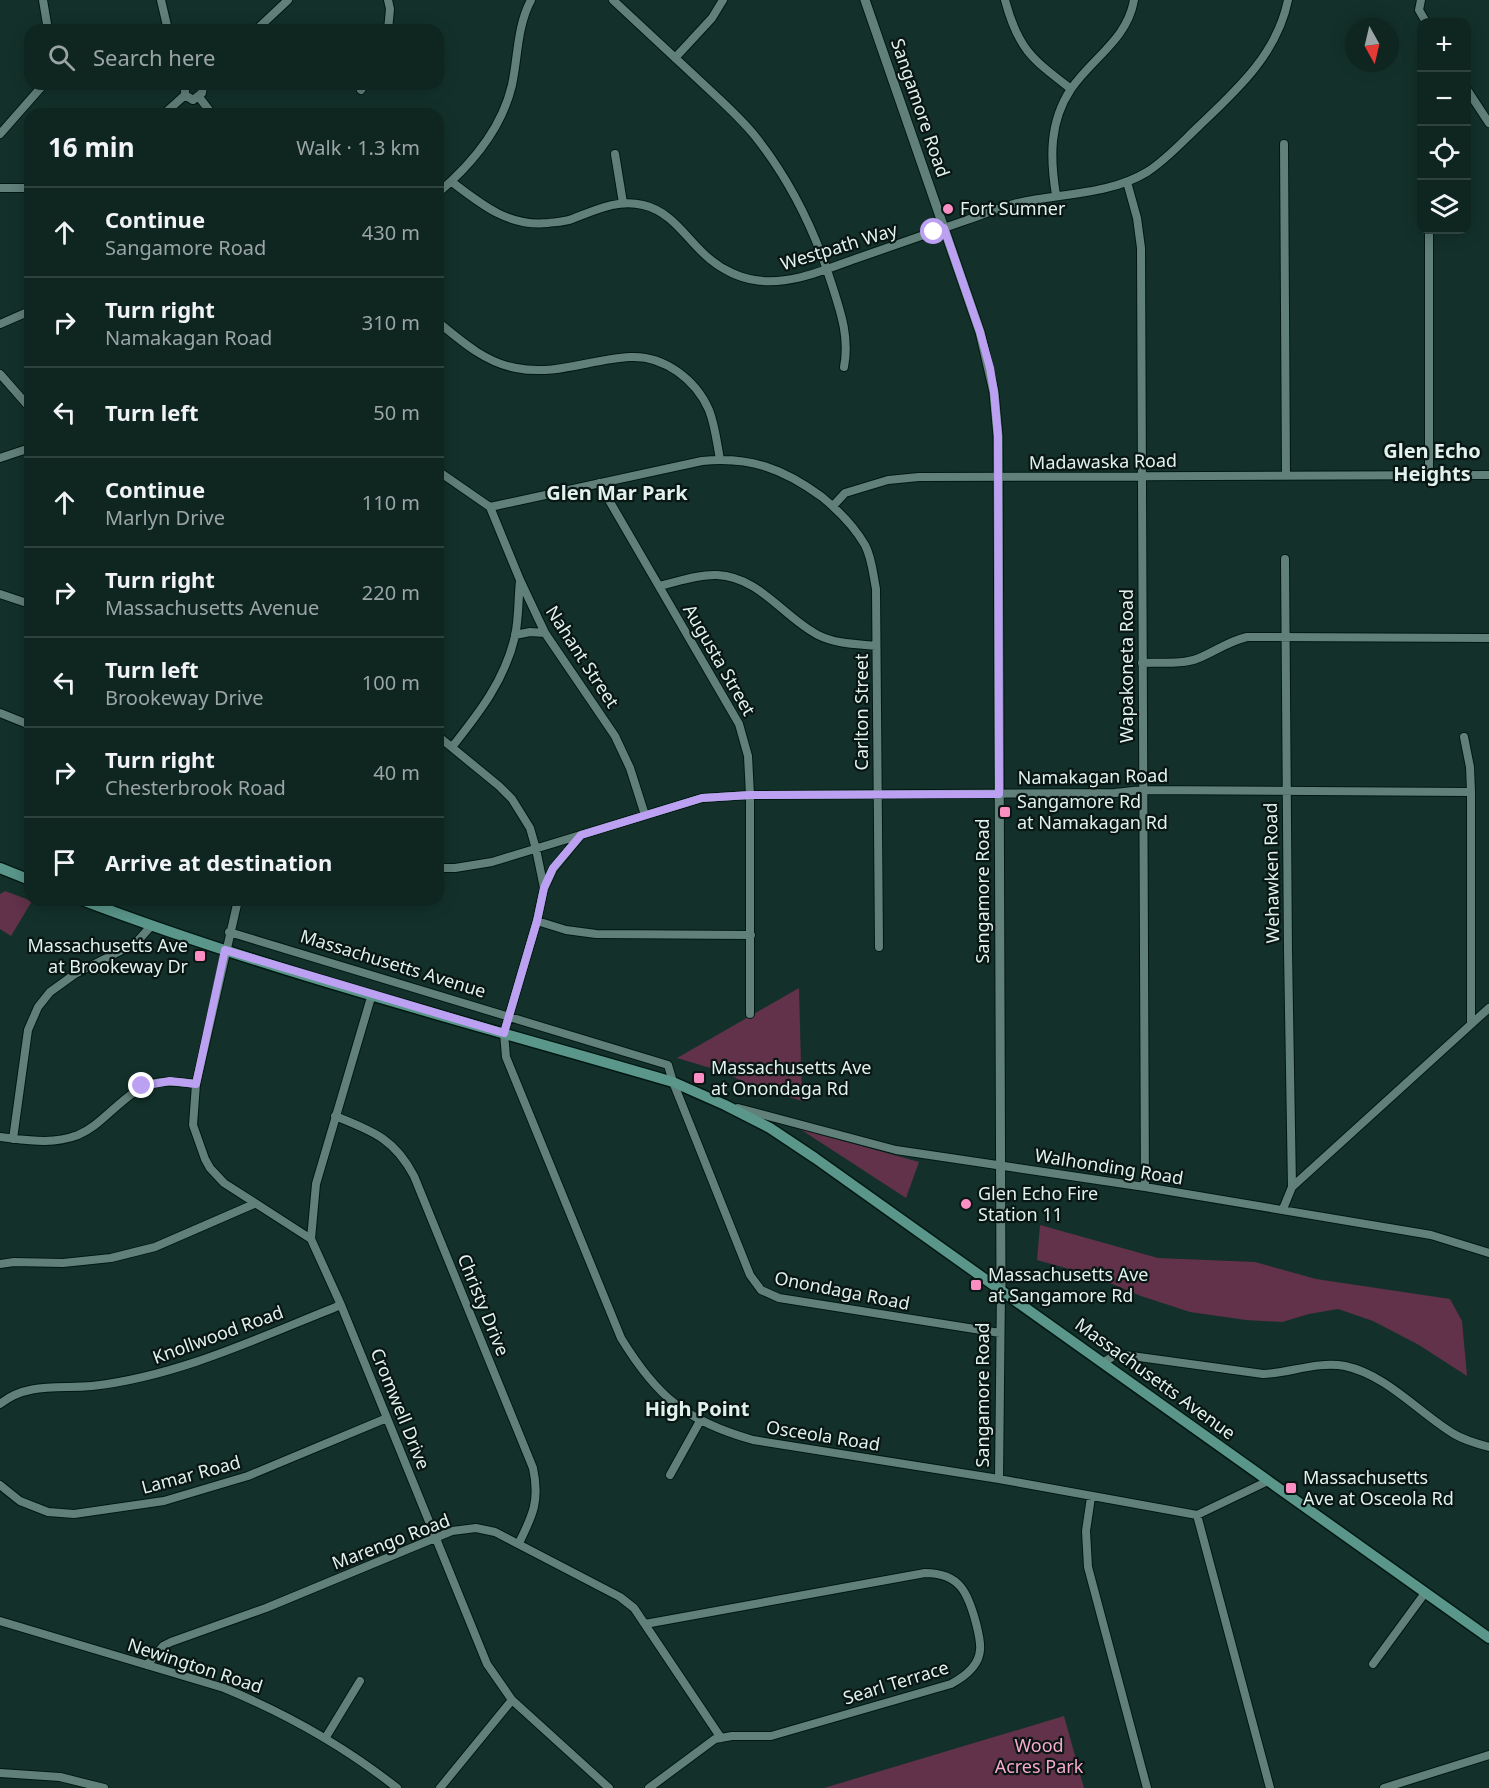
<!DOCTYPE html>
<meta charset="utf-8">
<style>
body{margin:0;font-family:"Noto Sans",sans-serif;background:#1c312d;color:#f1f3f6}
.controls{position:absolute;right:18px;top:18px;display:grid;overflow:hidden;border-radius:12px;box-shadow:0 3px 15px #0003}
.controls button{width:54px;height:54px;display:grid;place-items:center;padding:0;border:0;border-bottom:2px solid #2e423e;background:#0e2520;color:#f1f3f6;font:30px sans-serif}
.compass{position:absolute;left:1345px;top:18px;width:54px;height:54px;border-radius:50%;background:#0e2520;box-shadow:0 3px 15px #0003;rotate:172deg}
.stop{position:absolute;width:18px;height:18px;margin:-14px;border:4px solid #bca0f2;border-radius:50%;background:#fff}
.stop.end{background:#bca0f2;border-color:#fff;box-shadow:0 2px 6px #0008}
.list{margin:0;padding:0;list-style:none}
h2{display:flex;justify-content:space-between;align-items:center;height:78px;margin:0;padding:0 24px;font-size:26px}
h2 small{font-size:20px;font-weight:400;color:#9ba5a5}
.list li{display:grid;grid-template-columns:39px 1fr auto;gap:18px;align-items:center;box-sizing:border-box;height:90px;padding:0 24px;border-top:2px solid #2e423e}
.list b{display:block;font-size:22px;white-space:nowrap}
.list p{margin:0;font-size:20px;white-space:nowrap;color:#9ba5a5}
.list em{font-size:20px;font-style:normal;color:#9ba5a5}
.icon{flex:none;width:33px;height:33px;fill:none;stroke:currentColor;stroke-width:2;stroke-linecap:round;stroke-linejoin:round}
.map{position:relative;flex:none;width:1489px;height:1788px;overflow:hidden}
.search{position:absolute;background:#0e2520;box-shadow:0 3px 15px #0003;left:24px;top:24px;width:420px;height:66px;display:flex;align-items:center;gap:15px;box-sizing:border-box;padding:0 21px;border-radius:18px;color:#9ba5a5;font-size:22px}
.panel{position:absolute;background:#0e2520;box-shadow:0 3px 15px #0003;left:24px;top:108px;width:420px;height:798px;border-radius:18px}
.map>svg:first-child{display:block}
.green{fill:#613249}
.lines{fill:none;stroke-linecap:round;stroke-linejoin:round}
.minor-casing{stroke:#001813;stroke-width:10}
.tertiary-casing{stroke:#001813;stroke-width:11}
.secondary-casing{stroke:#001813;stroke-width:13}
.minor{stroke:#618079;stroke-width:8}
.tertiary{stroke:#618079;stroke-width:9}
.secondary{stroke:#5a968a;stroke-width:10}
.route{stroke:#bca0f2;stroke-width:8}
.poi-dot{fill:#fb8fc4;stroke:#091613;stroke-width:2}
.labels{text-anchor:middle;stroke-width:4.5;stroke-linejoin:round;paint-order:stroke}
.street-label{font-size:18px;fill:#e1f2ed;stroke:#091613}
.poi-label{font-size:18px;fill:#e1f2ed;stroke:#091613;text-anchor:start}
.park-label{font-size:18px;fill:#f7aacd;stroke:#091613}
.neighbourhood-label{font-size:20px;font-weight:bold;fill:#e1f2ed;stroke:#091613}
</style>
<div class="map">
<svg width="1489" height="1788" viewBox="0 0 1489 1788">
<rect width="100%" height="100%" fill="#13312a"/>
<path class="green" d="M5 891 32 901 11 936 0 929V894Z
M799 988 802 1101 746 1084 727 1073 677 1058Z
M800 1129 919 1162 906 1198Z
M1040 1225 1158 1258 1255 1262 1316 1279 1450 1299 1462 1321 1467 1376 1419 1345 1373 1321 1338 1309 1309 1314 1282 1322 1246 1320 1190 1312 1141 1296 1091 1275 1037 1260Z
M1064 1716 1084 1788H824Z"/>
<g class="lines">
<defs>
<path id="minor" d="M43 0 48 30
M161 0 168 30
M613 0C642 27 671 54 700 81 719 99 739 116 755 136 790 180 814 229 831 282 840 310 850 337 844 367
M1005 0C1018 49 1032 59 1071 89
M1421 0 1419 10 1426 22
M256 30 288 0
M388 30 390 9 388 0
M675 58 712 18 723 0
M185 84V95L193 100 202 93 203 84
M1466 88 1489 123
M361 90 365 84
M199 97 212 114
M164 114 185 95
M0 134 44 84
M1284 144 1286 475
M615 154 623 203
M452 182C481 204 508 227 548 223 556 222 564 222 572 219 596 210 617 199 643 205 674 212 688 242 711 260 723 270 740 278 755 280 789 286 824 270 855 259 893 246 930 233 967 220 984 214 1001 207 1018 203 1061 193 1109 195 1147 172 1166 160 1182 142 1199 126 1237 90 1277 54 1288 0
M1127 182 1137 218 1141 248 1145 1187
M0 188H30
M438 193C471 165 502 128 512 85 518 57 517 26 531 0
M1056 195C1050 158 1049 122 1071 89 1092 58 1127 40 1134 0
M1429 230V474
M438 322C461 341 486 363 516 368 556 376 591 359 630 357 664 355 696 380 709 410 715 425 717 444 720 459
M0 324 30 311
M0 374 30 408
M0 458 30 448
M438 471 490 507 520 580 545 633 615 736 630 768 645 815
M599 483 739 724 748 756 750 795V1014
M833 506 845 493 888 480 919 477 1489 475
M490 507 702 461C750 456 784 469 822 497 839 511 854 526 865 545 872 558 873 574 876 589L879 947
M1285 559 1288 951 1292 1187
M659 586C677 582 698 574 717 575 760 577 783 617 818 635 836 644 856 644 876 646
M0 594 30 604
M515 635 530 632 545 633
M1142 663C1160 662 1182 665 1199 658 1216 651 1229 641 1247 637L1489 638
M0 713 30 725
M438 736 499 786 512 799 530 828 536 849 544 888 537 921 504 1033 506 1057 621 1338C657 1397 686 1421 753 1440L999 1479 1197 1515 1268 1481
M1464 737 1470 767 1471 792V1024
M452 747C479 713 505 680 515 636 519 618 518 599 520 581
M438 868H455L492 862 702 798 750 795 1115 793 1142 790 1471 792
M544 888 553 869 581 835
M238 900 196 1084 193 1125 205 1159 210 1168 224 1183 311 1239
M537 921 566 930 596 934 751 935
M229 932 668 1065 673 1082 750 1275 761 1290 779 1298 1000 1333
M372 994 316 1184 311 1239 341 1305 487 1664 512 1700 609 1788
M738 1108 896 1150 1145 1187 1431 1235 1489 1253
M335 1116C372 1131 394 1138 414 1176L533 1468C540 1500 533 1515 519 1543
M0 1137C27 1140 52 1145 78 1135 90 1130 99 1122 109 1113 143 1083 150 1078 196 1084
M13 1139 28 1030 38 1007 50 992 75 974 136 943 151 926
M1283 1209 1292 1187 1489 1008
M0 1264 14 1262 63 1263 111 1258 155 1247 254 1204
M1104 1362 1117 1354 1263 1374C1290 1373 1317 1361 1345 1366 1387 1375 1419 1413 1454 1434 1464 1440 1478 1444 1489 1447
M0 1404C27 1382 60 1389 92 1386 180 1376 260 1337 341 1305
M670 1475 700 1421
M999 1479 1001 1288
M0 1485 20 1501 48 1512 74 1514 164 1501 248 1476 387 1418
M1091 1497 1086 1531 1088 1567 1147 1788
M1197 1515 1270 1788
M0 1621 224 1688C287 1714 344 1746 397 1788
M645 1624 925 1573C960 1573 968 1593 976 1623 978 1631 981 1642 980 1650 979 1666 964 1677 951 1684L771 1736H732L715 1739 649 1788
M1373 1664 1425 1593
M147 1665 163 1646 171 1642 266 1608 452 1531 476 1528 495 1532 620 1597 634 1608 721 1738
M326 1737 360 1681
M0 1773 60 1777 104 1788
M440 1788 512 1700
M1384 1788 1489 1755"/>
<path id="tertiary" d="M865 0 980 332 994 392 998 436 1001 1288"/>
<path id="secondary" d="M0 868 30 880
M82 900C274 973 475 1024 673 1082L725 1105 770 1128 815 1158 1489 1638"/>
</defs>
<use href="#minor" class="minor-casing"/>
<use href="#tertiary" class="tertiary-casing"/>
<use href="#secondary" class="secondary-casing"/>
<use href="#minor" class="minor"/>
<use href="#tertiary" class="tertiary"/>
<use href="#secondary" class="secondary"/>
</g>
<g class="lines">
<path class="route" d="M142 1086 170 1081 196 1084 225 950 504 1033 537 921 544 888 553 868 581 835 702 798 750 795 999 794 998 436 994 392 990 368 980 332 944 228 934 232"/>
</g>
<g class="poi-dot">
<circle cx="948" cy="209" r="6"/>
<rect x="999" y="806" width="12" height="12" rx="3"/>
<rect x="194" y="950" width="12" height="12" rx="3"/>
<rect x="693" y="1072" width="12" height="12" rx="3"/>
<circle cx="966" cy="1204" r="6"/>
<rect x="970" y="1279" width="12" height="12" rx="3"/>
<rect x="1285" y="1482" width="12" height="12" rx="3"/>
</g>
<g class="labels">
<g class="street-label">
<text transform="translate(920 108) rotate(71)" y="6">Sangamore Road</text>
<text transform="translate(839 247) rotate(-17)" y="6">Westpath Way</text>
<text transform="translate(1103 462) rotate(-1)" y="6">Madawaska Road</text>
<text transform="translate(582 657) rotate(57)" y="6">Nahant Street</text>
<text transform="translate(719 660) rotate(60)" y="6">Augusta Street</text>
<text transform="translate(1127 666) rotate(-90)" y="6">Wapakoneta Road</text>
<text transform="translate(862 712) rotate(-90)" y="6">Carlton Street</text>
<text transform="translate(1093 777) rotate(-1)" y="6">Namakagan Road</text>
<text transform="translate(1272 873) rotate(-91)" y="6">Wehawken Road</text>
<text transform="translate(983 891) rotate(-90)" y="6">Sangamore Road</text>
<text transform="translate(393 964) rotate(17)" y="6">Massachusetts Avenue</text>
<text transform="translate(1109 1167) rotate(9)" y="6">Walhonding Road</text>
<text transform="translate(842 1291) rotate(11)" y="6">Onondaga Road</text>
<text transform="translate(483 1305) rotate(68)" y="6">Christy Drive</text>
<text transform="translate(218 1335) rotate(-20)" y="6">Knollwood Road</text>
<text transform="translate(1155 1379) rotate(36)" y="6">Massachusetts Avenue</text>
<text transform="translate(983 1395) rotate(-90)" y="6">Sangamore Road</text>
<text transform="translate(400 1409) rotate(68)" y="6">Cromwell Drive</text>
<text transform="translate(823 1436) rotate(9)" y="6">Osceola Road</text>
<text transform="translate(191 1475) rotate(-15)" y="6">Lamar Road</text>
<text transform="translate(391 1542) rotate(-21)" y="6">Marengo Road</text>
<text transform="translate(195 1666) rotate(18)" y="6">Newington Road</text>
<text transform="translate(896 1683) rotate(-17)" y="6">Searl Terrace</text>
</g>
<g class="poi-label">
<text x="960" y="215">Fort Sumner</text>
<text x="1017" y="808">Sangamore Rd<tspan x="1017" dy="21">at Namakagan Rd</tspan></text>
<text x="188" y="952" text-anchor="end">Massachusetts Ave<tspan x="188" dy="21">at Brookeway Dr</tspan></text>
<text x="711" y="1074">Massachusetts Ave<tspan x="711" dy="21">at Onondaga Rd</tspan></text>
<text x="978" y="1200">Glen Echo Fire<tspan x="978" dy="21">Station 11</tspan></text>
<text x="988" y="1281">Massachusetts Ave<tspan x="988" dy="21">at Sangamore Rd</tspan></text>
<text x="1303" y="1484">Massachusetts<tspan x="1303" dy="21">Ave at Osceola Rd</tspan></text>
</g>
<g class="park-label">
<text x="1039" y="1752">Wood<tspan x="1039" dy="21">Acres Park</tspan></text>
</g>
<g class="neighbourhood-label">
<text x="1432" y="458">Glen Echo<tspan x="1432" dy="23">Heights</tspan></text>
<text x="617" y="500">Glen Mar Park</text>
<text x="697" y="1416">High Point</text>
</g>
</g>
</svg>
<div class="controls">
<button>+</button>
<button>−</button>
<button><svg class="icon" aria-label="locate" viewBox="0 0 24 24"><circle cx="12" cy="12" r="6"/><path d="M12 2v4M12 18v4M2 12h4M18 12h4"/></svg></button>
<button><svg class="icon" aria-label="layers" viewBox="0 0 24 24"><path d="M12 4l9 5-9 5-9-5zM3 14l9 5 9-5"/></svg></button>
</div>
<svg class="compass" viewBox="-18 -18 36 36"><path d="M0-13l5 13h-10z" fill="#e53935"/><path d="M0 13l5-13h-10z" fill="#9ba5a5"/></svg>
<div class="stop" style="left:934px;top:232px"></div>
<div class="stop end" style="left:142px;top:1086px"></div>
<div class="search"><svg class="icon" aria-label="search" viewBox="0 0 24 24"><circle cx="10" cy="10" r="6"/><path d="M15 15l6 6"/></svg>Search here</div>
<section class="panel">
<h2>16 min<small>Walk · 1.3 km</small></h2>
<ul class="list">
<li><svg class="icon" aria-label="ahead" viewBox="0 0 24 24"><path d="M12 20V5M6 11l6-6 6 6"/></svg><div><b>Continue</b><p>Sangamore Road</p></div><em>430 m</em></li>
<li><svg class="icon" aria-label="right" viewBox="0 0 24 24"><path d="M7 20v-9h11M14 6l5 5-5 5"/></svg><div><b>Turn right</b><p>Namakagan Road</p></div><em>310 m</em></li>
<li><svg class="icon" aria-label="left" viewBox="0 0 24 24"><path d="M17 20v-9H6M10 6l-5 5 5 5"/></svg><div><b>Turn left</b></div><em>50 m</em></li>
<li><svg class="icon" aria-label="ahead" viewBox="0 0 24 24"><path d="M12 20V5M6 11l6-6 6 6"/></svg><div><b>Continue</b><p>Marlyn Drive</p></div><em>110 m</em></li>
<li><svg class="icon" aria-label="right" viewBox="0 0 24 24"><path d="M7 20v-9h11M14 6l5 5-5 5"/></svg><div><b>Turn right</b><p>Massachusetts Avenue</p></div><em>220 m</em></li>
<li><svg class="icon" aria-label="left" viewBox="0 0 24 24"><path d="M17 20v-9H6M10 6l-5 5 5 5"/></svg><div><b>Turn left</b><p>Brookeway Drive</p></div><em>100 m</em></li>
<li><svg class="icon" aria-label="right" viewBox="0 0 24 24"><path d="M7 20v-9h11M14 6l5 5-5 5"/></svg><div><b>Turn right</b><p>Chesterbrook Road</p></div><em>40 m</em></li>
<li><svg class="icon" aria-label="arrive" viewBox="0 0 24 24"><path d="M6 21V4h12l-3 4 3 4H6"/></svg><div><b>Arrive at destination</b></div></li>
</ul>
</section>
</div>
